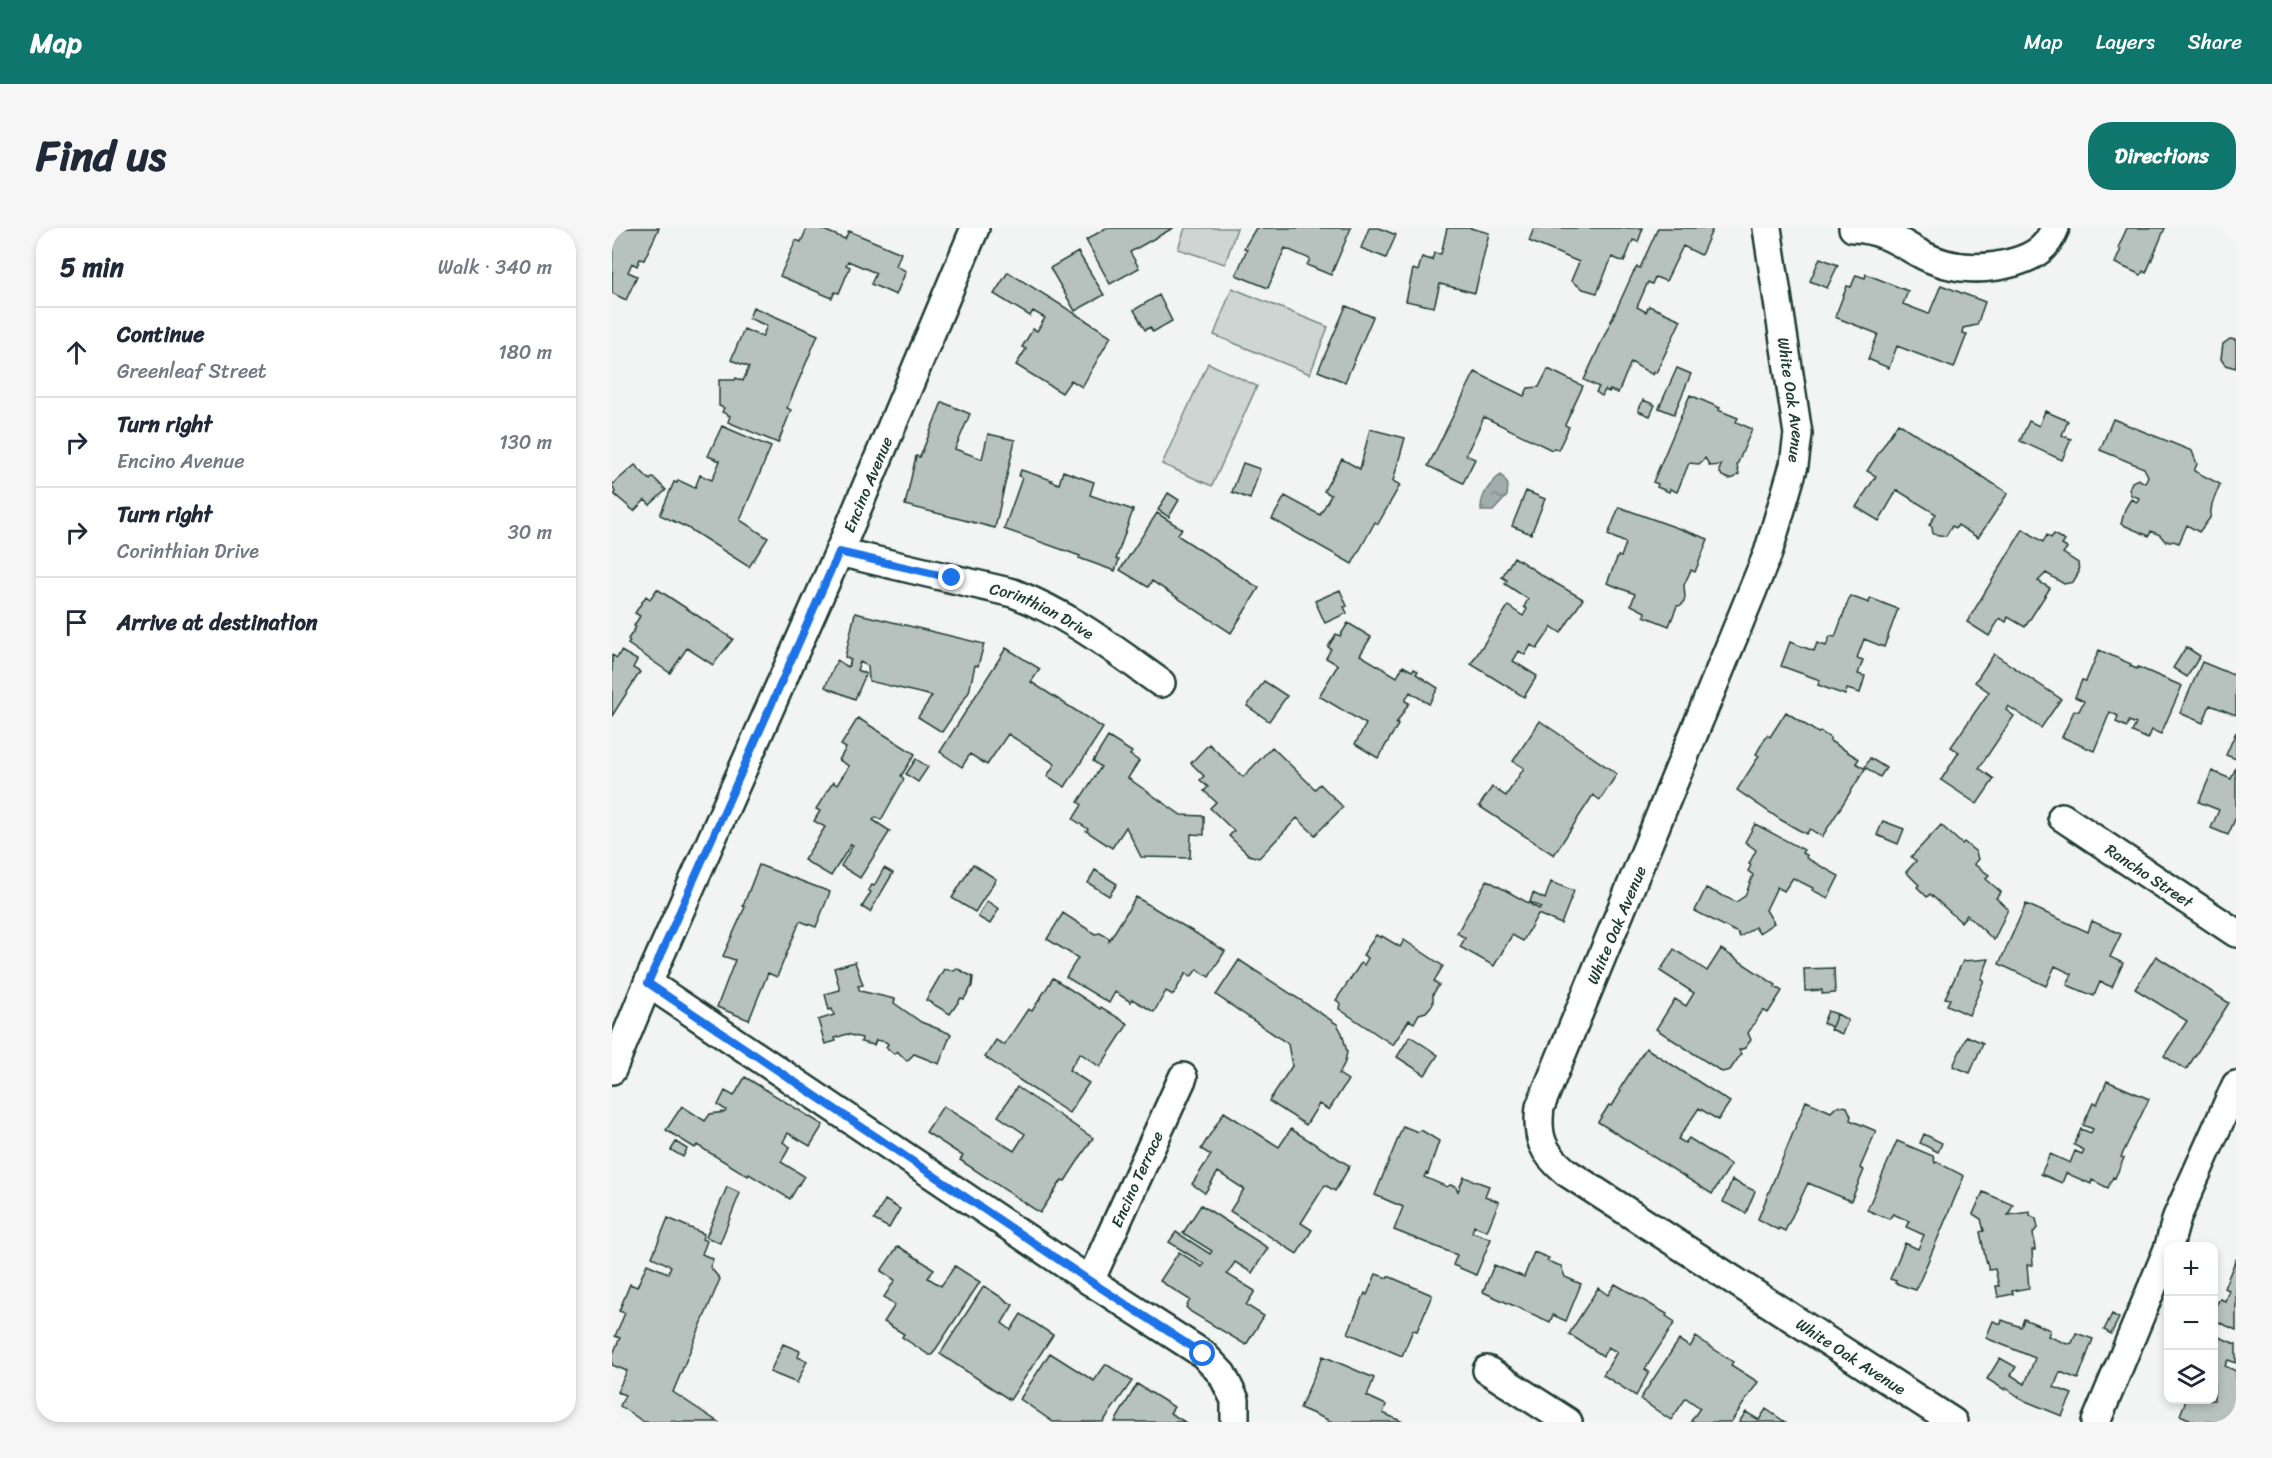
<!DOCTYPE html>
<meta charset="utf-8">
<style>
body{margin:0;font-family:Sriracha,sans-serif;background:#f6f6f7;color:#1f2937}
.controls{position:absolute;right:18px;bottom:18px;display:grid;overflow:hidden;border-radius:12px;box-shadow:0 3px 9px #0003}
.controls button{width:54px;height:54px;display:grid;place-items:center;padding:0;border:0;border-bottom:2px solid #e0e1e3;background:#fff;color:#1f2937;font:30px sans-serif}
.stop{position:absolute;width:18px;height:18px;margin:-14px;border:4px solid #1a73e8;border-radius:50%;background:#fff}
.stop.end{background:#1a73e8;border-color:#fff;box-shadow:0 2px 6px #0008}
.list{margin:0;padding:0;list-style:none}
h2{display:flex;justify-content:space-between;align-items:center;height:78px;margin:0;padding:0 24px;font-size:26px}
h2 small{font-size:20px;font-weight:400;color:#747a83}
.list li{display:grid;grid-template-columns:39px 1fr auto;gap:18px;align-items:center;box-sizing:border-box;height:90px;padding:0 24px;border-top:2px solid #e0e1e3}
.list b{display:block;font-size:22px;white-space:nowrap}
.list p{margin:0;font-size:20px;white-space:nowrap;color:#747a83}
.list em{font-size:20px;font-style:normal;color:#747a83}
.icon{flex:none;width:33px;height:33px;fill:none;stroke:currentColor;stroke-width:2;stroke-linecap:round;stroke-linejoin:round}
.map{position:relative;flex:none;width:1624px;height:1194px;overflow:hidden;border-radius:24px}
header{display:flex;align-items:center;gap:36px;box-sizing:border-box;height:84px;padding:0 30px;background:#0f766e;color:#fff}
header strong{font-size:28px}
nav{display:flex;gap:33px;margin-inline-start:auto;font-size:21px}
.intro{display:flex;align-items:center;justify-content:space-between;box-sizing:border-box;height:144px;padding:0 36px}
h1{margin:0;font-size:42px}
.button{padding:15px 27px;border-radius:24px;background:#0f766e;color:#fff;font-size:21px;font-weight:700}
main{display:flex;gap:36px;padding:0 36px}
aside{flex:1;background:#fff;border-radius:24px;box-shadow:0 3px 9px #0003}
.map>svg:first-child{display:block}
.grass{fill:#ced5d3;stroke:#768984;stroke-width:1.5}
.water{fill:url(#water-ripples);stroke:#6d807b;stroke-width:1.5}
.building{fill:#b7c1bd;stroke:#1f3d34;stroke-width:1.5}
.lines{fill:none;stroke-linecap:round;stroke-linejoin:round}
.minor-casing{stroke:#1f3d34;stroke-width:32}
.minor{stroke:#fff;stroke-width:27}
.route{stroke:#1a73e8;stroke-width:8}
.labels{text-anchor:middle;stroke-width:5;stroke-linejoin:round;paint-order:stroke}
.street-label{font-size:16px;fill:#1f3d34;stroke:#fff}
</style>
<header>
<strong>Map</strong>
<nav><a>Map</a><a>Layers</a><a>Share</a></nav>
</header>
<div class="intro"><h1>Find us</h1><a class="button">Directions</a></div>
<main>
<aside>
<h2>5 min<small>Walk · 340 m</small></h2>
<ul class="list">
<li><svg class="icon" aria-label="ahead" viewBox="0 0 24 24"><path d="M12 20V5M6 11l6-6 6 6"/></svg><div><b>Continue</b><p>Greenleaf Street</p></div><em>180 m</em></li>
<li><svg class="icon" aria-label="right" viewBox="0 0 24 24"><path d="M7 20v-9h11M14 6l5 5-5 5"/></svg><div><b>Turn right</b><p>Encino Avenue</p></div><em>130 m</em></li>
<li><svg class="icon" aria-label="right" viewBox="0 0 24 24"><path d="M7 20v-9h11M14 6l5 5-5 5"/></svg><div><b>Turn right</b><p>Corinthian Drive</p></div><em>30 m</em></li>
<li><svg class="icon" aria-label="arrive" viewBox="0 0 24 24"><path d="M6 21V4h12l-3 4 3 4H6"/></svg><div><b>Arrive at destination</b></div></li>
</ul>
</aside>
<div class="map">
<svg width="1624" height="1194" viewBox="0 0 1624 1194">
<defs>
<pattern id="water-ripples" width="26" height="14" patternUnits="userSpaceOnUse" patternTransform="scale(1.5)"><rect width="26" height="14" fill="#a1adaa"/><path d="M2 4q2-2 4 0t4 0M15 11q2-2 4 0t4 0" fill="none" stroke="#838e8b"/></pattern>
</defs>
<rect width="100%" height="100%" fill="#f2f3f3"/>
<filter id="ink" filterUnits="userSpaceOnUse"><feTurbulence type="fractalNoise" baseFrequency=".0167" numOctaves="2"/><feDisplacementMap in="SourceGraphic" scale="12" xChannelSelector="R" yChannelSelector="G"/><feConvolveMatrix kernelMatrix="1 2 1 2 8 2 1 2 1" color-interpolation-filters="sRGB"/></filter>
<g filter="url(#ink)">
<path class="grass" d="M573 0H625L613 36 566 21Z
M620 60 716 99 698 146 602 107Z
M596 135 645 158 600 258 550 236Z"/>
<path class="water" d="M889 246 896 257 895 268 881 283H869C868 267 877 257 889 246Z"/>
<path class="building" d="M1 0H47L32 32 28 31 25 38 20 35 16 44 25 48 14 72 0 65Z
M195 0H207L233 11 237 3 289 25 284 38 294 43 284 67 259 56 264 45 236 33 234 37 238 39 227 65 223 64 220 70 168 48 184 12 189 14Z
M561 0 518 24 527 40 498 56 474 12 494 0Z
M644 0H739L719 47 695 37 698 31 673 20 656 60 624 47 635 21 632 20Z
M757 0H767L784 7 774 30 749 20Z
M835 0H858L877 5 863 65 828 56 822 79 794 73 801 41 806 43 810 29 820 32 822 25 829 26Z
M922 0H1031L1026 14 1021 12 1012 34 1000 29 985 65 971 61 959 53 967 34 917 13Z
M1046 0H1101L1089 27 1071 18 1054 53 1043 49 1040 56 1036 54 1025 79 1034 84 1037 78 1069 92 1044 145 1042 144 1041 147 1019 134 1006 165 998 162 997 164 993 162 990 168 984 164 987 159 972 152 1021 45 1025 39 1028 40Z
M1515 0H1553L1534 45 1531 43 1529 47 1503 35 1509 21 1506 20Z
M466 24 492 67 463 83 438 40Z
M1208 30 1226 37 1215 60 1198 53Z
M396 44 499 108 470 159 459 152 450 165 404 137 414 121 410 119 421 101 425 103 433 90 421 83 418 88 382 66Z
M1254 46 1296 63 1291 76 1317 86 1329 57 1373 74 1365 97 1351 100 1350 105 1355 106 1342 140 1285 118 1277 140 1256 131 1266 106 1223 89 1235 58 1239 59 1244 47 1253 50Z
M547 67 560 93 541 104 538 99 533 102 522 82Z
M734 78 761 89 733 154 706 143Z
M141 79 206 107 175 180 179 182 166 215 116 194 118 188 110 184 112 180 107 178V152H123L124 150 131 153 137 139 119 132 132 101 150 109 155 98 137 90Z
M1618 111 1624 112V140L1613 137 1609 131 1611 116Z
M1065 140 1079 146 1062 186 1047 180Z
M936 141 971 158 953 197 957 199 946 222 942 220 940 222 872 189 854 227 863 231 851 255 816 238 863 144 912 168 916 160 927 159Z
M1078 167 1108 180 1106 182 1126 190 1124 194 1140 201 1125 237 1127 246 1122 250 1117 251 1110 248 1107 243 1109 237 1098 238 1093 230 1087 236 1077 235 1065 264 1058 261 1057 264 1045 259 1046 256 1041 254Z
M1031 172 1043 177 1038 188 1026 183Z
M330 174 358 186 343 221 370 231 376 206 403 212 383 300 293 277 304 228 308 229Z
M1433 183 1456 193 1450 207 1459 211 1450 232 1408 213 1417 193 1427 198Z
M1501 191 1580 223 1585 236 1582 243 1608 256 1600 276 1598 290 1587 304 1575 297 1567 315 1561 313H1553L1548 307 1539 303 1537 308 1509 296 1513 281 1519 271 1525 274 1527 270 1519 267 1517 261 1520 254 1526 251 1533 255 1536 248 1532 240 1488 222Z
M1286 195 1396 265 1366 310 1346 297 1344 300 1340 298 1334 308 1321 306 1320 299 1317 297 1324 286 1285 262 1267 293 1244 279 1264 248 1255 243Z
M110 198 159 219 128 292 156 310 137 339 76 300 48 287 62 254 65 255 66 252 83 260 88 247 100 252 108 233 96 228Z
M758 201 793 210 781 253 788 257 766 296 763 294 740 336 660 291 673 268 708 287 719 267 712 263 730 231 748 241Z
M631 235 648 241 638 271 620 264Z
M23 237 38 252 41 249 54 262 38 277 33 272 22 283 2 266 3 264 0 257Z
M409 242 440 252 439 253 447 256 451 243 482 254 478 267 521 282 504 331 507 332 503 343 467 330 468 328 392 301 410 250 407 248Z
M914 263 933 271 919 306 900 298Z
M556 265 567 272 557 289 546 282Z
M1007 279 1096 311 1083 344 1079 342 1072 357 1073 370 1070 377 1065 378 1057 398 1032 388 1033 384 1019 377 1023 366 995 355 1006 328 1009 329 1014 315 996 307Z
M545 285 570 301 565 307 647 360 619 405 540 353 536 359 508 342Z
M1411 301 1431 314 1435 307 1439 310 1442 306 1453 313 1450 317 1455 320 1451 325 1466 335 1467 344 1461 354 1452 356 1434 345 1426 353 1438 360 1413 399 1396 389 1394 394 1388 390 1377 408 1355 394Z
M902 329 931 348 971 371 949 405 940 399 925 421 919 417 913 427 907 423 901 433 925 448 912 469 859 436 896 378 911 388 915 381 912 379 916 371 893 356 895 352 890 349Z
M45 361 121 411 101 437 75 420 58 445 16 416 18 413 16 411 24 399 22 398 28 388 23 385 34 368 38 371Z
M728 362 735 378 732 379 735 385 713 395 703 373Z
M1238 368 1257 375 1258 370 1286 381 1272 419 1252 411 1245 430 1251 432 1246 446 1253 448 1248 465 1235 461 1233 467 1206 457 1208 452 1169 438 1178 414 1202 423 1205 415 1214 418 1218 408 1223 409Z
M243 385 372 416 366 438 363 437 357 464 330 504 306 489 320 468 257 453 256 438 248 434 245 442 254 446 243 471 213 459 225 432 236 439 239 432 233 429Z
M736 395 759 409 748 427 785 449 791 438 800 443 802 441 806 443 804 446 826 460 817 476 798 464 793 473 797 475 784 496 786 497 766 530 743 516 754 496 707 468 726 437 714 430 719 421 716 419 724 406 728 408Z
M1574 419 1588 428 1575 449 1561 440Z
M394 420 428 441 419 454 491 500 453 559 435 548 443 536 396 506 375 537 358 526 350 539 328 524Z
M1487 422 1519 436 1518 438 1525 441 1526 439 1570 458 1549 506 1540 502 1536 511 1520 504 1524 496 1517 493 1515 499 1504 494 1506 488 1498 484 1482 523 1450 509 1462 483H1467L1472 473 1463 469 1470 452 1474 453Z
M9 423 25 432 21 440 28 444 0 488V427L5 430Z
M1382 426 1449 471 1429 500 1396 478 1394 482 1402 488 1367 540 1382 551 1365 576 1329 552 1347 524 1339 519 1377 464 1363 454Z
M1590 434 1624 448V487L1598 477 1591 495 1568 485Z
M652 453 675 468 657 493 635 478Z
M1174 484 1206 505 1209 504 1218 510V513L1247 531 1244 535 1253 541 1210 609 1198 601 1194 606 1169 592 1125 562 1147 528 1144 526 1155 507 1158 509Z
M246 490 303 526 289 548 292 551 269 592 264 589 261 592 278 603 248 650 229 638 241 617 239 616 219 648 192 632 213 599 202 593 208 583 204 581 221 554 225 557 237 538 227 532 234 520 229 517Z
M928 493 1005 546 988 572 981 567 942 627 867 578 880 559 894 568 912 540 901 533Z
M1624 504V531L1614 527Z
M496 509 520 524 518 527 527 533 516 550 569 587 592 588V607L579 606 578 630 529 629 514 599 500 620 474 603 476 601 461 591 470 577 466 574 489 539 481 533Z
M597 516 631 549 660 519 703 561 708 556 731 579 703 607 685 590 647 630 637 627 617 608 622 603 598 580 604 574 592 563 596 559 588 552 592 548 579 535Z
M1258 530 1274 540 1268 549 1253 539Z
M304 531 316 539 306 554 294 546Z
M1624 539V589L1616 607 1599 600 1607 582 1587 574 1600 543 1619 551Z
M1271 593 1292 601 1286 616 1265 607Z
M1143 596 1192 622 1190 625 1195 627 1194 630 1227 648 1216 670 1200 662 1201 660 1181 650 1172 663 1165 659 1154 682 1162 695 1147 705 1143 699 1128 709 1126 705 1083 683 1094 660 1124 674 1133 668 1141 647 1136 643 1139 637 1137 636 1144 622 1133 614Z
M1329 597 1350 616 1352 614 1364 624 1366 631 1362 636 1377 647 1374 651 1389 664 1384 670 1396 681 1382 712 1355 687 1349 694 1318 666 1315 669 1305 659 1307 657 1294 644 1304 633 1299 629Z
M361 636 384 651 363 684 340 670Z
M147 637 218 664 204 699 188 693 165 749 156 745 137 792 105 779 123 732 111 728 133 679 131 678Z
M272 640 281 645 258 684 250 679 259 664 256 662 260 657 262 658Z
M483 642 505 656 497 668 476 655Z
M875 652 927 681 929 679 918 674 921 665 933 671 939 654 962 663 949 696 926 686 911 713 900 707 882 738 848 719 853 710 845 705Z
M524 669 613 723 597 749 585 741 579 749 574 745 561 767 554 763 542 784 520 771 519 774 503 764 497 775 454 749 466 730 435 711 451 685 483 706 488 705 497 710V713Z
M375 673 387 681 378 696 366 689Z
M1414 676 1476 704 1480 693 1509 706 1498 729 1511 735 1500 759 1488 754 1482 768 1455 757 1460 746 1443 738 1434 758 1387 736Z
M764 707 769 710 770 708 788 719 792 712 831 738 822 753 827 757 821 766V776L814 784 807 786 802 795 797 792 781 817 727 781 728 775 724 772 749 735 752 737 756 730 751 727Z
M1062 721 1095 743 1109 721 1164 757 1163 759 1170 763 1156 785 1151 782 1136 805 1139 812 1133 820 1127 822 1129 826 1118 842 1110 844 1044 801 1063 771 1074 778 1082 765 1048 743Z
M1544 728 1617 775 1574 842 1552 828 1575 793 1523 761Z
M1377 731 1369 751 1372 752 1357 787 1335 777 1338 771 1333 770 1351 733Z
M627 732 725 796 730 805 735 824 733 834 727 846 736 852 717 882 707 876 694 897 657 873 680 838 676 816 604 767Z
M243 734 251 757 246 758 248 763 283 771 282 775 309 794 339 806 327 836 302 826 295 833 285 823 282 826 274 819 276 816 274 814 264 812 262 817 249 814 250 810 235 806 223 810 224 813 213 816 206 792 222 787 220 781 217 782 213 766 228 762 222 740Z
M344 740 361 749 360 758 352 771 349 770 338 786 314 772 332 741 342 743Z
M1222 740 1223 765 1210 766V762L1193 763 1192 741Z
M441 750 488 781 489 779 516 796 488 839 468 825 457 842 477 855 457 885 373 829 384 812 392 817 416 781 420 783Z
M1216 783 1225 786 1219 801 1218 798 1211 795Z
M1225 786 1236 792 1230 806 1219 801Z
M798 808 826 827 813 847 785 829Z
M1355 808 1371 815 1358 845 1341 838Z
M1034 820 1118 874 1106 892 1087 880 1066 911 1073 915 1077 910 1119 937 1100 966 986 894 997 877 1000 878 1009 863 1007 862Z
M133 849 211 897 198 918 176 905 171 914 178 919 169 934 192 948 178 971 137 946 136 948 85 917 83 920 54 902 70 878 93 893 98 886 113 884 114 882 106 877 113 863 122 868Z
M1495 853 1537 871 1509 929 1512 930 1503 950 1501 949 1496 960 1480 952 1479 956 1454 945 1450 955 1429 946 1438 926 1458 935 1463 923 1470 926 1472 922 1462 917 1469 901 1479 905 1481 901 1471 897 1481 875 1485 876Z
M405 859 481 910 453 953 450 952 428 985 348 932 351 928 314 904 331 878 402 923 413 906 386 888Z
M1194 873 1219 884 1224 879 1230 878 1235 879 1239 888 1238 892 1264 903 1248 940 1252 942 1239 973 1196 955 1173 1003 1167 1000 1166 1002 1146 991Z
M612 884 667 919 679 901 738 938 723 963 713 957 689 995 700 1002 685 1026 618 983 632 961 606 944 593 965 580 956 599 927 589 921Z
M791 898 806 904 809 902 827 913 816 946 814 945 812 949 835 959 838 957 843 958 846 963 852 949 877 958 873 968 887 974 875 1003 862 998 860 1004 879 1011 864 1047 841 1037 845 1027 782 1002 791 979 763 967Z
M1312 906 1330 915 1326 924 1308 915Z
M1285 913 1321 928 1323 935 1325 934 1352 948 1304 1062 1283 1055 1284 1053 1278 1051 1293 1015 1306 1021 1312 1007 1294 999 1297 993 1281 986 1277 991 1255 982Z
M64 914 75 921 71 929 59 922Z
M1120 952 1143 963 1134 985 1111 974Z
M115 959 128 965 108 1015 94 1009Z
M1371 964 1401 977 1396 987 1418 984V987L1424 991 1426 999 1421 1005 1423 1022H1420L1421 1037H1415L1417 1060 1400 1063 1401 1066 1386 1069 1384 1058H1387L1383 1041 1377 1042 1373 1028 1368 1004 1372 1003 1369 991 1361 986Z
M273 972 288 981 277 1000 262 992Z
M589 977 656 1020 640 1045 623 1034 615 1046 643 1063 634 1077 652 1088 634 1117 579 1084 574 1079 578 1072 548 1053 567 1024 590 1039 592 1036 557 1014 564 1004 598 1026 600 1023 571 1005Z
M56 990 92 1006 90 1011 95 1013 90 1026 101 1031 98 1039 108 1051 61 1164 106 1194H63L60 1192 59 1194H32L8 1178 13 1167 5 1164 15 1143 0 1137V1128L8 1110 3 1108 13 1085 7 1083 18 1056 25 1059 35 1036 56 1045 59 1038 40 1029Z
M286 1018 322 1041 316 1050 329 1058 343 1038 368 1054 320 1127H317L290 1109 292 1106 272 1094 283 1077 272 1069 283 1052 269 1043Z
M922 1024 937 1030 935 1033 949 1038 953 1049 969 1056 954 1093 941 1087 938 1094 871 1064 882 1037 912 1049Z
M1624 1031V1102L1602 1092 1604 1077 1608 1071 1613 1073 1617 1062 1612 1060Z
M764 1046 775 1050 776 1048 820 1067 805 1103 801 1102 790 1128 736 1105 753 1065 755 1067Z
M1003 1056 1055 1086 1054 1088 1063 1094 1033 1141 1037 1144 1024 1168 991 1147 1005 1124 996 1119 991 1128 957 1106 986 1060 996 1067Z
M372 1058 401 1077 390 1095 399 1102 409 1086 441 1107 398 1172 328 1126Z
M1500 1086 1507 1090 1499 1106 1492 1102Z
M1412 1091 1438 1102 1436 1108 1455 1116 1460 1115 1464 1105 1481 1111 1466 1151 1448 1144 1442 1159 1460 1166 1450 1188 1406 1170 1407 1169 1394 1160 1393 1162 1375 1151 1388 1130 1404 1139 1399 1147 1413 1156 1423 1130 1374 1110 1381 1093 1389 1096 1390 1092 1409 1099Z
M1602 1107 1624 1116V1135L1616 1132 1613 1138 1624 1143V1194H1584L1568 1187 1574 1172H1602Z
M1084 1109 1121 1134 1119 1137 1146 1154 1119 1194H1081L1079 1193 1088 1180 1074 1170 1059 1192 1028 1171 1067 1112 1078 1119Z
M171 1116 188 1123 186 1129 195 1133 185 1155 158 1144Z
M438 1125 482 1153 494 1136 520 1153 491 1194H441L408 1171Z
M711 1128 762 1150 755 1168 774 1177 771 1185 791 1194H715L716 1192 688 1180Z
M525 1156 562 1179 558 1185 573 1194H503Z
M1154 1181 1173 1194H1127L1134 1184 1147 1192Z"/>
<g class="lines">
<defs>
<g id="minor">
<path id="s1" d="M1155 0 1186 206 1182 237 1156 325 928 879C924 910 931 925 954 944L1341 1194"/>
<path d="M1241 0C1266 1 1283 11 1305 24 1336 42 1368 44 1403 34 1423 28 1435 20 1443 0"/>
<path id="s2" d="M227 324 401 365C458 387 500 420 549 455"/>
<path id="s3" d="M1450 589 1624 705"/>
<path d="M36 755 478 1053 591 1126 610 1146 623 1172V1194"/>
<path id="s4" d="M0 842 36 755 227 324 363 0"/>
<path d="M1557 1018 1565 989 1624 857"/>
<path id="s5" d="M478 1053 571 849"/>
<path d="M875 1142 956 1194"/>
<path d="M1484 1194 1556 1021"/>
</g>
</defs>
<use href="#minor" class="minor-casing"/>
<use href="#minor" class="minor"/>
</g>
</g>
<g class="lines" filter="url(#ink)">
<path class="route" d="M340 350 227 324 36 755 478 1053 591 1126"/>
</g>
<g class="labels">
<g class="street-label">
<text dy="6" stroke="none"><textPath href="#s1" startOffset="174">White Oak Avenue</textPath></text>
<text dy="6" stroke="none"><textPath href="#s4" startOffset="639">Encino Avenue</textPath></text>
<text dy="6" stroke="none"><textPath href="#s2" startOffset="212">Corinthian Drive</textPath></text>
<text dy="6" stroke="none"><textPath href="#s3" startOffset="105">Rancho Street</textPath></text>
<text transform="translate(1004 697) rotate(-67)" y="6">White Oak Avenue</text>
<text dy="6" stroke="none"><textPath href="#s5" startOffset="112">Encino Terrace</textPath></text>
<text dy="6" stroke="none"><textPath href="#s1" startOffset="1344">White Oak Avenue</textPath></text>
</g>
</g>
</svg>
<div class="controls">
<button>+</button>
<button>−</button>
<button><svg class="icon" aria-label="layers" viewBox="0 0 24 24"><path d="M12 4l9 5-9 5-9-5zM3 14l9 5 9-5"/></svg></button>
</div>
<div class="stop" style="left:591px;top:1126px"></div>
<div class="stop end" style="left:340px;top:350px"></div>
</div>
</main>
